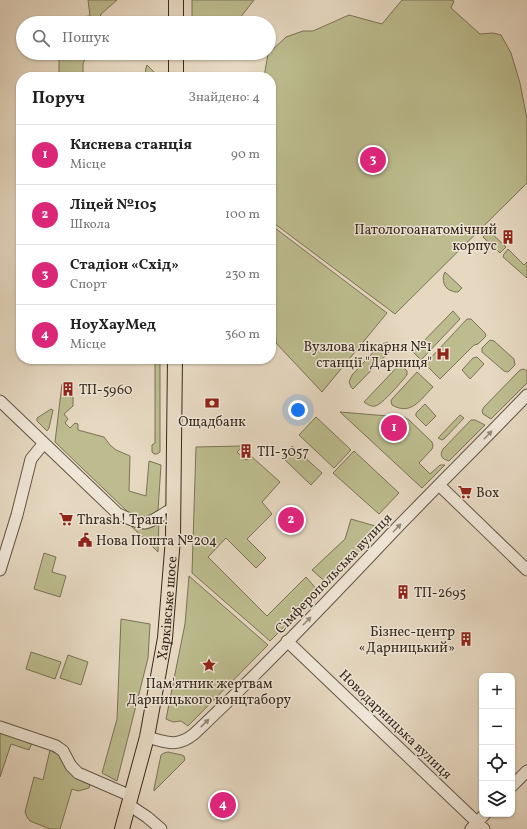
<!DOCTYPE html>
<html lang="uk">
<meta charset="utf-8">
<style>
body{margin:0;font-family:Vollkorn,serif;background:#f2f2f2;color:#222}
.controls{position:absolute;right:12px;bottom:12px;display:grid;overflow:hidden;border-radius:8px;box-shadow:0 1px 3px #0004}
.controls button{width:36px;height:36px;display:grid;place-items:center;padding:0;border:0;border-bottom:1px solid #e0e0e0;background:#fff;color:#222;font:20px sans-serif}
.you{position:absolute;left:298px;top:410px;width:14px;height:14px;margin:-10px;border:3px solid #fff;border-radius:50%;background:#1a73e8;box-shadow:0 0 0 6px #1a73e833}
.badge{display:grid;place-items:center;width:26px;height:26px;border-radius:50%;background:#db2777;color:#fff;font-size:13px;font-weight:700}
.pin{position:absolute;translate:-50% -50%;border:2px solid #fff;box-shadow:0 1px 4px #0006}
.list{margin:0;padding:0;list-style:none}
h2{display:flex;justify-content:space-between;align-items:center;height:52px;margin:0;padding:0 16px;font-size:17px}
h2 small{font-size:13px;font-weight:400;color:#767676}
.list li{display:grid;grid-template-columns:26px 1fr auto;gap:12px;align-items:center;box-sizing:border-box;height:60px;padding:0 16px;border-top:1px solid #e0e0e0}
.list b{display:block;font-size:15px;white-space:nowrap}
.list p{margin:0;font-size:13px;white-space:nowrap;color:#767676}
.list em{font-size:13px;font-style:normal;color:#767676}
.icon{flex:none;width:22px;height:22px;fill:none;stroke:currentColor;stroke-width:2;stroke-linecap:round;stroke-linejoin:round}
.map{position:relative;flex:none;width:527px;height:829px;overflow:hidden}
.search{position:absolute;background:#fff;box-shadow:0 1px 3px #0004;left:16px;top:16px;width:260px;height:44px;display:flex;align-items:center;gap:10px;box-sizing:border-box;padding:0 14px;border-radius:22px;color:#767676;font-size:15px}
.panel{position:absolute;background:#fff;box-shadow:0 1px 3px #0004;left:16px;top:72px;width:260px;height:292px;border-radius:16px}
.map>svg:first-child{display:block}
.green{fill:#bcbc8e;stroke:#7b7356}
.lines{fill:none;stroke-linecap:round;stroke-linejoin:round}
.minor-casing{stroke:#655648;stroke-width:13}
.major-casing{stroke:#3a2a1f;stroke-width:16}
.minor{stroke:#efe6d7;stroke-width:11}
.major{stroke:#e6d8c1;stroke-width:14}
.oneway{fill:#94887b}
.labels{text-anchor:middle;stroke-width:3;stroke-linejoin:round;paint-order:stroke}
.poi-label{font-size:14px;fill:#3a2a1f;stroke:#efe6d7;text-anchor:start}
.street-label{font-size:14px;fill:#3a2a1f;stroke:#efe6d7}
</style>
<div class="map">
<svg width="527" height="829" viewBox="0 0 527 829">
<rect width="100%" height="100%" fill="#e6d8c1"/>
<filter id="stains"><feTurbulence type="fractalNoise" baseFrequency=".005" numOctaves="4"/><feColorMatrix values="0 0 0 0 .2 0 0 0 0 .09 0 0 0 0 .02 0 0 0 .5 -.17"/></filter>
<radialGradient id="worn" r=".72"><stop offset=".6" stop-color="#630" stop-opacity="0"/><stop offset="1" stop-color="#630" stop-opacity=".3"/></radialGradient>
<path class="green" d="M88 0H117L101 14 98 23H60V19L90 16Z
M192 0H254L236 23H192Z
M402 0H450L454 1 451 8 480 34 493 33 501 35 511 53 520 83 527 119V183L395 314 271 221V77H264L268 54 286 37 303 31H313L349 15 382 24Z
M59 53H87L83 64V73L145 76 146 68 147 65 155 73 156 77H59Z
M271 225 387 313 322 392 276 343 274 300H271Z
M489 231 506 247 500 253 483 237Z
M508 249 524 265 527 262V278L503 257 504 254Z
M445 272 462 288 458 292C456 292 454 292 452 291 444 289 441 279 445 272Z
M453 311 460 319 421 360 413 352Z
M467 319H471L485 333 486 336 478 344 474 345 440 379 425 364Z
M490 340 494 341 514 359 515 365 508 372 504 371 482 352V348Z
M387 342 393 348 353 389 351 387 349 382 352 375 379 346Z
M477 357 484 364 470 379 462 370 473 358Z
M155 359H160V452L157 454H154L152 452V445L155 443Z
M400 364 407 371V375C402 381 382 405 375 406 371 407 367 404 364 402Z
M524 369 527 371V383L491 419 483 414 482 411 484 407 520 370Z
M417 372 433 387C420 400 411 416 392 405L391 401 392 399Z
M65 382V395L73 396V406L64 414 68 419 65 423 70 428 75 423 78 424V430L104 437 110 445 116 450 130 456 129 491 146 496 149 461 161 465 158 510C145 519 146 519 131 515L55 442 62 384Z
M425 404 436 416 426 426 416 416V413Z
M51 409 53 410 49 428 47 431 37 421V418Z
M340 412 388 416 391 418V424L387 429 394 435 401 428 396 423 399 418 404 417 409 420 432 442 433 446 432 449 419 463 430 474 440 465H445L422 488Z
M460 415 464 418 444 439 442 440 438 438Z
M316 417 351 450 334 468 299 435Z
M471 420H475L485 425 449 461C442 459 439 456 443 449Z
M243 446 237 452 246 460 251 456 280 482 262 502 272 514 247 539 266 558 256 568 226 538 208 557 267 616 306 577 319 592 270 641 192 573 196 447Z
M292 446 322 473 311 485 282 457Z
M354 451 399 493 379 514 333 473Z
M159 519 158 552 129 524Z
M351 519 382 528 328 584 312 570 345 539Z
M44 553 56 557 52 572 66 576 60 597 34 589Z
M189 576 268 645 188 726 181 721 173 722 166 719 185 624Z
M121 619 150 624 148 658 117 781 102 773 117 719Z
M31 652 61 662 55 679 26 669Z
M68 655 88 662 81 685 60 678Z
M0 733 32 743 29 750 11 744 0 777Z
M50 750 60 756 90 783 89 788 78 791 72 789 60 829H50L30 821 27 817 25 812 34 777 43 780Z
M168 752 182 755 184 756 185 760 154 791V789L161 755 164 753Z"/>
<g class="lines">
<defs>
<path id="minor" d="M0 401 118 514C126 517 136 523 145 523 153 522 166 512 173 508
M439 485 527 570
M0 570 17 515 31 459 44 443
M287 641 484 829
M0 727 56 746 63 751 71 766 78 773 131 796
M147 737C166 742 177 748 194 734 262 670 327 602 391 534 436 487 482 442 527 395
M512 786 527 771
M129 805 147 817 161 829
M471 829 485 814"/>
<g id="major">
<path d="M176 23V0"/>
<path d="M176 53V77"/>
<path id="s1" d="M122 829 147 737 165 638 173 538 174 443 175 359"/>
</g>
</defs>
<use href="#minor" class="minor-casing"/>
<use href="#major" class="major-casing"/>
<use href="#minor" class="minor"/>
<use href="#major" class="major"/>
</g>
<defs><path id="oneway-solid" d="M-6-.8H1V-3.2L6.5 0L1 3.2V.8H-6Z"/></defs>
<g class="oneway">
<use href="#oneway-solid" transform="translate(488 435) rotate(-46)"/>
<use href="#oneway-solid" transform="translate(397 528) rotate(-46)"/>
<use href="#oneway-solid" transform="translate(307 621) rotate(-45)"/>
<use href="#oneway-solid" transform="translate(205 723) rotate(-44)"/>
</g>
<defs>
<symbol id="building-bare" viewBox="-9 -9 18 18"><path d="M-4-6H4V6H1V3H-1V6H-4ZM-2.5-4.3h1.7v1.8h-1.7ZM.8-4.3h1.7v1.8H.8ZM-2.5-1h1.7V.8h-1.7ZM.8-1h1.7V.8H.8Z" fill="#8f2418" stroke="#efe6d7" stroke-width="2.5" paint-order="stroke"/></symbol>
<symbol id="hospital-bare" viewBox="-9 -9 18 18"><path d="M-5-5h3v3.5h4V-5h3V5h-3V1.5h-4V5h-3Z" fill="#8f2418" stroke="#efe6d7" stroke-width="2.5" paint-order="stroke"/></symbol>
<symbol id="bank-bare" viewBox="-9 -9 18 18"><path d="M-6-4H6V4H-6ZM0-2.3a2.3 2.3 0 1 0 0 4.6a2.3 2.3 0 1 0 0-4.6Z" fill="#8f2418" stroke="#efe6d7" stroke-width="2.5" paint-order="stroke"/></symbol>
<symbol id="supermarket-bare" viewBox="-9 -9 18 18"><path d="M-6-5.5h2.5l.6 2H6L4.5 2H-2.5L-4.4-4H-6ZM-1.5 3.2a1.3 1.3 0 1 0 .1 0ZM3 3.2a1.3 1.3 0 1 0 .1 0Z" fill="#8f2418" stroke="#efe6d7" stroke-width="2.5" paint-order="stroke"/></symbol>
<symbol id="civic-bare" viewBox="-9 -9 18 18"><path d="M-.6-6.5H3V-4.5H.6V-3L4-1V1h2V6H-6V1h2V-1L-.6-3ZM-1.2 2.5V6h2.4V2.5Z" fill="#8f2418" stroke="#efe6d7" stroke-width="2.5" paint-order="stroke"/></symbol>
<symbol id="sight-bare" viewBox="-9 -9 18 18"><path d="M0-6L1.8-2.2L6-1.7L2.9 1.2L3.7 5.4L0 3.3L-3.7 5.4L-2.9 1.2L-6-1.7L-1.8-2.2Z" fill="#8f2418" stroke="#efe6d7" stroke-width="2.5" paint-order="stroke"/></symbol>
</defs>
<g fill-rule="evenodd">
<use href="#building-bare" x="498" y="227" width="20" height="20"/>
<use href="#hospital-bare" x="433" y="344" width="20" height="20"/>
<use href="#building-bare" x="58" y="379" width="20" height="20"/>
<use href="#bank-bare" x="202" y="393" width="20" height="20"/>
<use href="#building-bare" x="236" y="441" width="20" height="20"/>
<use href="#supermarket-bare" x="455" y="482" width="20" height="20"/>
<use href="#supermarket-bare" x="56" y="509" width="20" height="20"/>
<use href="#civic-bare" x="75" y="530" width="20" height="20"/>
<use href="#building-bare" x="393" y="582" width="20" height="20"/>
<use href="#building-bare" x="456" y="629" width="20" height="20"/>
<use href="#sight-bare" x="199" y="655" width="20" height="20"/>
</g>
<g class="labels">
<g class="poi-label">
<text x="497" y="234" text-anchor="end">Патологоанатомічний<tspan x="497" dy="16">корпус</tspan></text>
<text x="432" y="351" text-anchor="end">Вузлова лікарня №1<tspan x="432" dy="16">станції "Дарниця"</tspan></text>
<text x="79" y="394">ТП-5960</text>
<text x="212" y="426" text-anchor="middle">Ощадбанк</text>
<text x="257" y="456">ТП-3057</text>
<text x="476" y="497">Box</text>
<text x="77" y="524">Thrash! Траш!</text>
<text x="96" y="545">Нова Пошта №204</text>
<text x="414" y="597">ТП-2695</text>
<text x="455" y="636" text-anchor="end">Бізнес-центр<tspan x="455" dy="16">«Дарницький»</tspan></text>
<text x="209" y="688" text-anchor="middle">Пам'ятник жертвам<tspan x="209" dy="16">Дарницького концтабору</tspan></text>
</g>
<g class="street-label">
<text transform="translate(333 573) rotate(-46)" y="5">Сімферопольська вулиця</text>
<text dy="5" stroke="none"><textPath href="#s1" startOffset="226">Харківське шосе</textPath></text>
<text transform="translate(396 724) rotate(44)" y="5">Новодарницька вулиця</text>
</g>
</g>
<rect width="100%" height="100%" filter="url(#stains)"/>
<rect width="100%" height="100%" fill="url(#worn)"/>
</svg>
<div class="controls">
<button>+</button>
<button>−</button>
<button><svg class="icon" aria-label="locate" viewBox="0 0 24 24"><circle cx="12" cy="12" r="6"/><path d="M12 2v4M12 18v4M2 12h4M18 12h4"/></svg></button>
<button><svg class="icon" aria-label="layers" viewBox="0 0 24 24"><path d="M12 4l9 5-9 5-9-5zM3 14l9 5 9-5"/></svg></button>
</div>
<div class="you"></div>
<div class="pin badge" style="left:394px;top:428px">1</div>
<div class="pin badge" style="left:291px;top:520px">2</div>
<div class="pin badge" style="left:373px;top:160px">3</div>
<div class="pin badge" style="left:223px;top:805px">4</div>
<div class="search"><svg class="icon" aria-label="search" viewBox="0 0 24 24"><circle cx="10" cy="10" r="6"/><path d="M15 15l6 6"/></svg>Пошук</div>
<section class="panel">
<h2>Поруч<small>Знайдено: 4</small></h2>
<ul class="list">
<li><span class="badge">1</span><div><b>Киснева станція</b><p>Місце</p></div><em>90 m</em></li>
<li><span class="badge">2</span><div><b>Ліцей №105</b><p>Школа</p></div><em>100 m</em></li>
<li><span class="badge">3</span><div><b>Стадіон «Схід»</b><p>Спорт</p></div><em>230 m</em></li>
<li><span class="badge">4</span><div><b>НоуХауМед</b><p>Місце</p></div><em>360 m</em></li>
</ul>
</section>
</div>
